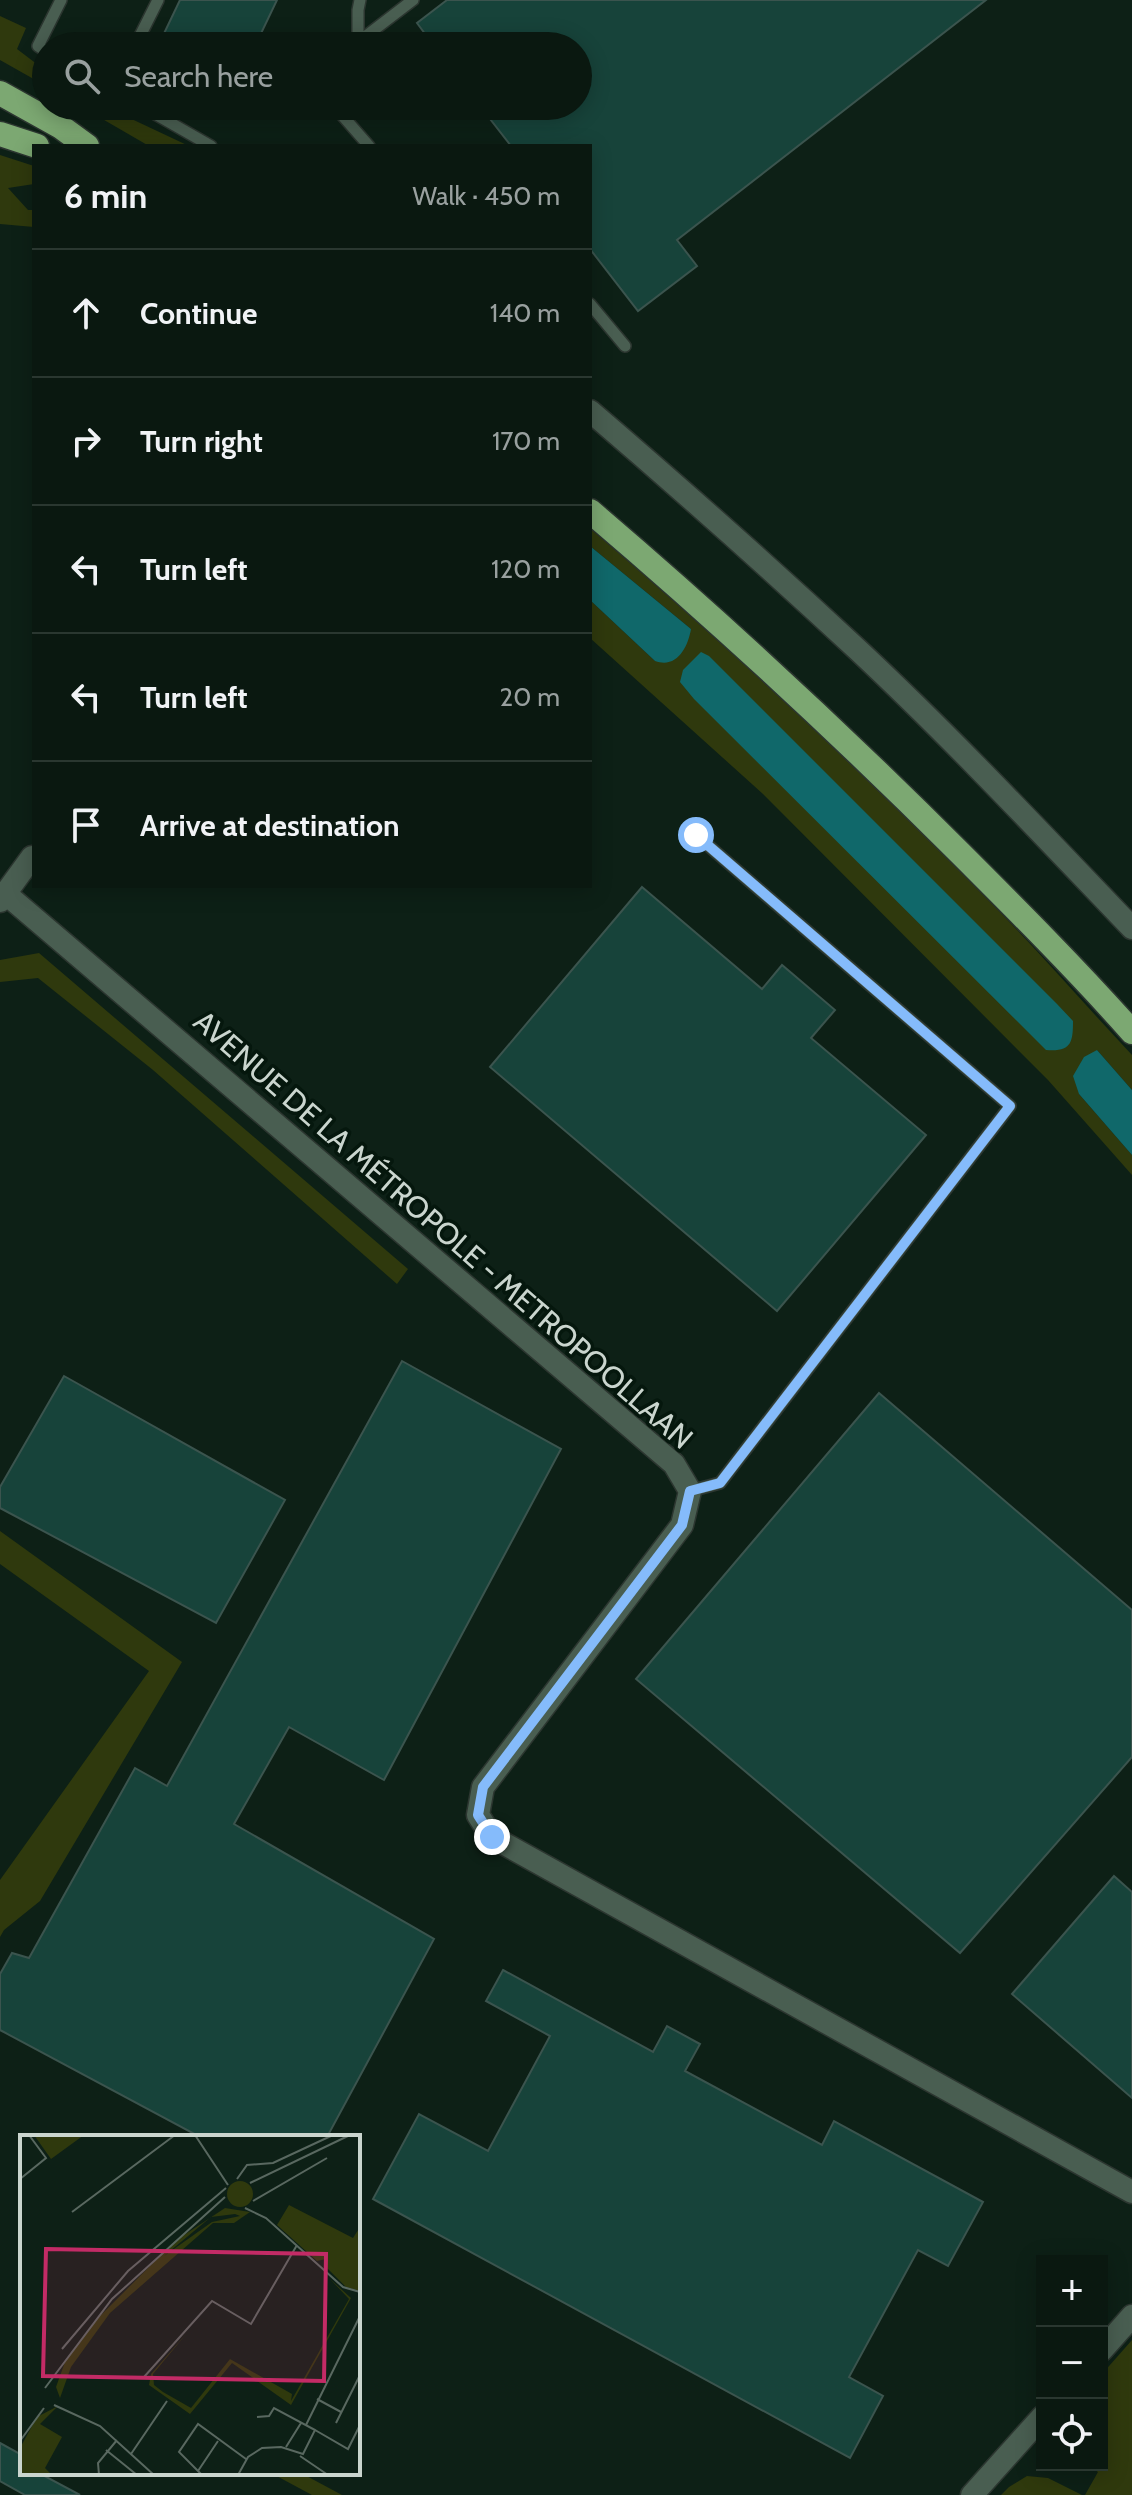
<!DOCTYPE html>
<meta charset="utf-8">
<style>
body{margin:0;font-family:Cabin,sans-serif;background:#18251e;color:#f1f3f6}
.controls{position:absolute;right:24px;bottom:24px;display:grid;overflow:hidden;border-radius:0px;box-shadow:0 4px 20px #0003}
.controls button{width:72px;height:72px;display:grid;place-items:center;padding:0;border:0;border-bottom:2px solid #2a3730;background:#0a1810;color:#f1f3f6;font:40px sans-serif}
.stop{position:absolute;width:24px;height:24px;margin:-18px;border:6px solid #85bbfb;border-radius:50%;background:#fff}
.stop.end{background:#85bbfb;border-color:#fff;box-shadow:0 2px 8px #0008}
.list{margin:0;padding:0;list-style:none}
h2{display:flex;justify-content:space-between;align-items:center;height:104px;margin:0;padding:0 32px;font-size:34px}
h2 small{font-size:26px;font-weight:400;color:#99a09f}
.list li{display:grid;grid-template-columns:52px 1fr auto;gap:24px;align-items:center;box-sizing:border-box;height:128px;padding:0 32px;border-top:2px solid #2a3730}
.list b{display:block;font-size:30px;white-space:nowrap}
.list em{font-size:26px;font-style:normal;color:#99a09f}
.icon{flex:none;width:44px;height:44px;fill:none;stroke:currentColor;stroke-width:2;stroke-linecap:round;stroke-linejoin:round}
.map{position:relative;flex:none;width:1132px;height:2495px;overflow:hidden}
.search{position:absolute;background:#0a1810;box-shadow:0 4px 20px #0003;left:32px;top:32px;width:560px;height:88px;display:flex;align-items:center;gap:20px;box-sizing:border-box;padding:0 28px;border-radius:44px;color:#99a09f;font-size:30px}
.panel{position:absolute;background:#0a1810;box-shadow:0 4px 20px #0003;left:32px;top:144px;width:560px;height:744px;border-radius:0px}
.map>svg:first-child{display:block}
.green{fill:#2f390d}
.water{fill:#10686a}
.building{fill:#17433a;stroke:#3b544e;stroke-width:2}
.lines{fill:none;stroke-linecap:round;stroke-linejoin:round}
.lane-casing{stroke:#2c3630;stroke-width:14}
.street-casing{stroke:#2c3630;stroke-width:25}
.highway-casing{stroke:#2c3630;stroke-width:27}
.lane{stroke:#495e51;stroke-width:11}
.street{stroke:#495e51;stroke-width:22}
.highway{stroke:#7ca872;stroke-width:24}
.route{stroke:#85bbfb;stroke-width:10}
.labels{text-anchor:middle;stroke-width:7;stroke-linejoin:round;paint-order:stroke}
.street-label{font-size:30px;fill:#cad5ce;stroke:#05170d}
.inset-road{fill:none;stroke:#596860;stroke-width:2}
.view{fill:#c32b66;fill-opacity:0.15;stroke:#c32b66;stroke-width:4}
.inset-edge{fill:none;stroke:#cad5ce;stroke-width:4}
</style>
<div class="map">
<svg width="1132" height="2495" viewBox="0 0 1132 2495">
<rect width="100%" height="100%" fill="#0d2016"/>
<path class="green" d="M0 16 26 28 17 49 46 71V86L0 60Z
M80 106H104L189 146H149Z
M0 155 34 166V184L8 188 28 210H34V227L0 224Z
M590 528C732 650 871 778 1001 913 1045 959 1088 1008 1132 1055V1090L1097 1050 1079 1094 1132 1155V1175L1048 1080 763 794 590 638V600L655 661 691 629 590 546Z
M39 953 408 1269 397 1284 153 1070 38 978 0 982V960Z
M0 1531 182 1662 40 1901 4 1930 0 1937V1880L149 1671 0 1564Z
M1132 2340V2495H1085L1098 2472 1088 2465H1102V2374Z
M271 2473H301L342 2495H312Z
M1027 2476 1048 2478 1082 2495H1001L1009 2487Z"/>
<path class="water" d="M590 546 691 629C688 647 677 669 655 661L590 600Z
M701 652 709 656 1057 1004 1073 1021C1073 1043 1071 1052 1046 1050L694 699 680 682 683 670Z
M1097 1050 1132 1090V1155L1079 1094 1073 1076 1084 1057Z"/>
<path class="building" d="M180 0H277L255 46H158Z
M447 0H986L677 240 697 266 638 311 590 249V146H511L480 106H578V46H434L417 23Z
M642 887 762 989 782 965 835 1010 811 1038 926 1135 777 1311 490 1067Z
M402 1361 561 1449 384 1780 289 1727 234 1824 434 1939 327 2137H200L0 2030V1974L12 1953 29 1958 135 1768 167 1786Z
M64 1376 285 1500 216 1623 0 1508V1487Z
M879 1393 1132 1610V1757L960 1953 636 1679Z
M1114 1876 1132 1892V2098L1012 1994Z
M503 1970 653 2052 667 2026 700 2044 685 2071 822 2145 834 2121 983 2202 948 2266 918 2250 849 2377 883 2396 850 2458 373 2199 419 2114 488 2151 550 2036 486 2001Z
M0 2443 22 2455V2473H39L80 2495H25L0 2481Z"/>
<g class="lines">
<defs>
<path id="lane" d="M358 42V10L360 0
M135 46 158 0
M353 46 413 0
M46 51 38 46 61 0
M141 106 211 146
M334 106 369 146
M590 304 625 346
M690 1491 720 1483 1010 1106 696 835"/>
<path id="street" d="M590 411C681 489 771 569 858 650 953 739 1042 834 1132 928
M6 894 674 1464 690 1491 682 1525 483 1787 478 1815 492 1837 1132 2192
M0 901 32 857
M1102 2350 1132 2316
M972 2495 1042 2417"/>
<path id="highway" d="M0 93 61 127 87 146
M0 134 37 146
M590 511C718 620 841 734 960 853 1018 911 1077 970 1132 1032"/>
</defs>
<use href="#lane" class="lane-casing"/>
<use href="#street" class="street-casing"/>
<use href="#highway" class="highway-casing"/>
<use href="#lane" class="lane"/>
<use href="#street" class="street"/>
<use href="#highway" class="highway"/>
</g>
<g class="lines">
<path class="route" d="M492 1837 478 1815 483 1787 682 1525 690 1491 720 1483 1010 1106 696 835"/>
</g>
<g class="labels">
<g class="street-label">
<text transform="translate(443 1230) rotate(41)" y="10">AVENUE DE LA MÉTROPOLE - METROPOOLLAAN</text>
</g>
</g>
<g transform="translate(20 2135)">
<rect width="340" height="340" fill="#0d2016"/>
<path d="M14 0H64L31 24ZM207 59a13 13 0 1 1 26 0a13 13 0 1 1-26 0ZM269 70 333 103 340 92V156L326 152 304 130 306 124 297 126 257 90ZM205 73 230 77 214 88H193L90 178 51 232 40 263 36 252 45 227 76 185 155 106ZM215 79 220 81 192 87 144 121 191 82ZM310 144 331 163 271 270 212 228 170 279 129 250 131 239 167 198 133 239 134 250 143 257 171 273 210 224 272 259 271 266 329 164ZM38 271 20 289 42 302 25 333 32 340H0V313L17 282Z" fill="#2f390d" fill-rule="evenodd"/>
<path class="inset-road" d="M175 0 208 50M0 44 26 23 9 0M217 44 227 30 253 28 313 0M230 48 330 0M233 66 307 23M225 73 246 83 323 152 340 157M52 77 155 0M42 214 108 136 206 53M124 242 192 166 231 189 277 110M25 253 92 164 205 62M297 264 321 277M34 270 80 291 134 340M316 288 340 240M286 290 340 181M295 295 328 314 340 290M0 306 24 273M266 312 281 288M86 315 117 340M111 319 147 266M280 321 308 340M178 336 198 306M79 340 78 328 97 305M182 340 159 317 178 289 226 324M218 340 228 322 242 313 261 312 283 319 295 295 254 273 249 281 237 282"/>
<path class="view" d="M26 114 306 119 304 246 23 241Z"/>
<rect width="340" height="340" class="inset-edge"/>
</g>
</svg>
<div class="controls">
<button>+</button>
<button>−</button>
<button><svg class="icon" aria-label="locate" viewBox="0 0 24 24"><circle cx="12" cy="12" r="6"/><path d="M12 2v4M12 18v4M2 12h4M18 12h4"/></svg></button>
</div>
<div class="stop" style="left:696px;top:835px"></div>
<div class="stop end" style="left:492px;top:1837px"></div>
<div class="search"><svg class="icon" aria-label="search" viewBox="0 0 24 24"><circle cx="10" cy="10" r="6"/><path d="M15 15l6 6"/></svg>Search here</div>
<section class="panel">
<h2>6 min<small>Walk · 450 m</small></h2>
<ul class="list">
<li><svg class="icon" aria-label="ahead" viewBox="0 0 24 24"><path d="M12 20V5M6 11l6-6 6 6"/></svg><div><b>Continue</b></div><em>140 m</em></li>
<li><svg class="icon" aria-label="right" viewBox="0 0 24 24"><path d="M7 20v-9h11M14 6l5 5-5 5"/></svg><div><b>Turn right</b></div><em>170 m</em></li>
<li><svg class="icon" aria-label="left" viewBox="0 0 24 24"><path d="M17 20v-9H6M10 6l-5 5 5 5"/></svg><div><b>Turn left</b></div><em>120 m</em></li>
<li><svg class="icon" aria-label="left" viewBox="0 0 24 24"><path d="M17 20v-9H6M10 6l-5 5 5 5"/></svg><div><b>Turn left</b></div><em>20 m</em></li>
<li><svg class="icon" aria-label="arrive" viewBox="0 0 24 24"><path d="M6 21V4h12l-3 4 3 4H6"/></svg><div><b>Arrive at destination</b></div></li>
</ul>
</section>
</div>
